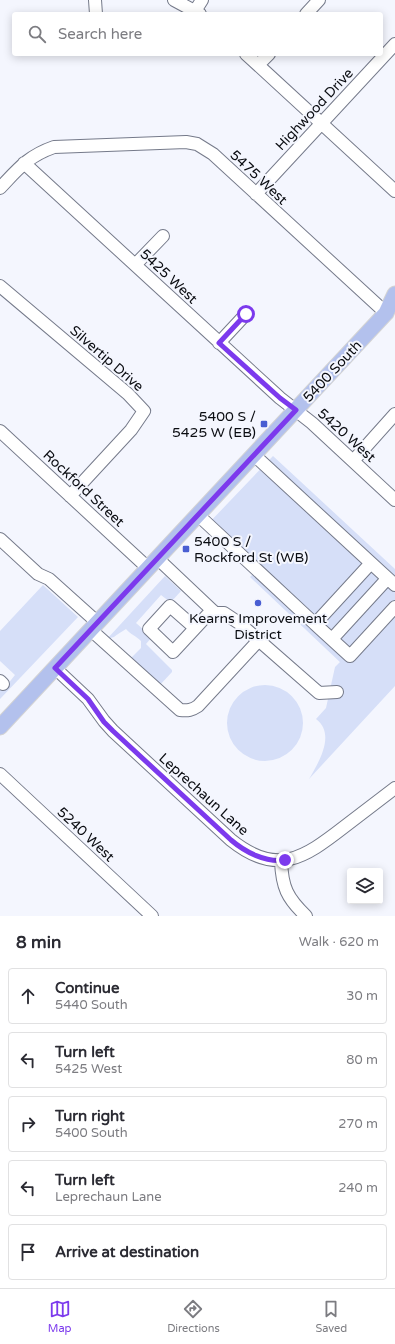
<!DOCTYPE html>
<meta charset="utf-8">
<style>
body{margin:0;font-family:"Varela Round",sans-serif;background:#f2f2f3;color:#2b2b33}
.controls{position:absolute;right:12px;bottom:12px;display:grid;overflow:hidden;border-radius:4px;box-shadow:0 2px 10px #0003}
.controls button{width:36px;height:36px;display:grid;place-items:center;padding:0;border:0;border-bottom:1px solid #e1e1e2;background:#fff;color:#2b2b33;font:20px sans-serif}
.stop{position:absolute;width:12px;height:12px;margin:-9px;border:3px solid #7c3aed;border-radius:50%;background:#fff}
.stop.end{background:#7c3aed;border-color:#fff;box-shadow:0 1px 4px #0008}
.list{margin:0;padding:0;list-style:none}
h2{display:flex;justify-content:space-between;align-items:center;height:52px;margin:0;padding:0 16px;font-size:17px}
h2 small{font-size:13px;font-weight:400;color:#7c7c81}
.list li{display:grid;grid-template-columns:26px 1fr auto;gap:12px;align-items:center;box-sizing:border-box;height:56px;margin:0 8px 8px;padding:0 8px;border:1px solid #e1e1e2;border-radius:4px}
.list b{display:block;font-size:15px;white-space:nowrap}
.list p{margin:0;font-size:13px;white-space:nowrap;color:#7c7c81}
.list em{font-size:13px;font-style:normal;color:#7c7c81}
.icon{flex:none;width:22px;height:22px;fill:none;stroke:currentColor;stroke-width:2;stroke-linecap:round;stroke-linejoin:round}
.map{position:relative;flex:none;width:395px;height:916px;overflow:hidden}
.search{position:absolute;background:#fff;box-shadow:0 2px 10px #0003;left:12px;right:12px;top:12px;height:44px;display:flex;align-items:center;gap:10px;box-sizing:border-box;padding:0 14px;border-radius:4px;color:#7c7c81;font-size:15px}
.sheet{height:372px;background:#fff}
nav{display:flex;justify-content:space-around;align-items:center;box-sizing:border-box;height:56px;border-top:1px solid #e1e1e2;background:#fff;font-size:11px;color:#7c7c81}
nav a{display:grid;justify-items:center;gap:2px}
nav .on{color:#7c3aed}
.map>svg:first-child{display:block}
.green{fill:#d6dff8}
.lines{fill:none;stroke-linecap:round;stroke-linejoin:round}
.minor-casing{stroke:#757a8a;stroke-width:14}
.major-casing{stroke:#d3d3d4;stroke-width:17}
.minor{stroke:#fff;stroke-width:12}
.major{stroke:#b3c1ed;stroke-width:15}
.route{stroke:#7c3aed;stroke-width:5}
.poi-dot{fill:#495ed2;stroke:#f4f6fe;stroke-width:1.5}
.labels{text-anchor:middle;stroke-width:4;stroke-linejoin:round;paint-order:stroke}
.street-label{font-size:14px;fill:#0a0c11;stroke:#f4f6fe}
.poi-label{font-size:14px;fill:#0a0c11;stroke:#f4f6fe;text-anchor:end}
</style>
<div class="map">
<svg width="395" height="916" viewBox="0 0 395 916">
<rect width="100%" height="100%" fill="#f4f6fe"/>
<path class="green" d="M273 456 395 569V686L309 779C319 762 336 734 316 719L326 708 335 667 340 662 342 664 250 577 256 571 207 525Z
M165 576 181 591 172 601 170 602 161 595 136 623 152 637 146 644 172 670V672L159 686 130 659 141 648V641C136 636 130 634 126 629 122 632 117 634 114 637L107 639Z
M43 585 78 617 0 699V688L3 690 15 675 0 661V631Z
M227 723a38 38 0 1 1 76 0a38 38 0 1 1-76 0Z"/>
<g class="lines">
<defs>
<path id="minor" d="M95 0 96 14
M174 0 200 14
M195 11 202 0
M306 14 319 0
M246 54 395 191
M258 65 269 54
M24 163 280 398 312 423 395 500
M0 188C18 169 28 156 54 147L186 142 197 144 213 154 386 313
M256 194 395 44
M135 265 163 236
M0 286 128 394 144 411 131 430 70 496
M219 343 246 314
M0 431 148 568
M353 461 395 414
M198 515 315 624 371 563 254 455
M0 539 38 574 49 579 98 623
M157 558 212 610 173 652 149 629 170 606 195 628
M371 563 395 585
M212 610 215 613H224L239 623 319 693 337 692
M315 624 350 656 395 607
M91 630 180 710C188 711 192 710 198 706L259 640
M332 639 387 579
M55 668 88 699 104 721 113 731 231 840C277 877 304 858 344 827 361 814 378 801 395 788
M0 681 3 684
M0 774 152 916
M281 861C282 887 287 898 306 916"/>
<path id="major" d="M0 727 386 313 395 294"/>
</defs>
<use href="#minor" class="minor-casing"/>
<use href="#major" class="major-casing"/>
<use href="#minor" class="minor"/>
<use href="#major" class="major"/>
</g>
<g class="lines">
<path class="route" d="M246 314 219 343 280 398 296 410 55 668 88 699 104 722 113 731 231 840C245 852 266 863 285 860"/>
</g>
<g class="poi-dot">
<rect x="260" y="420" width="8" height="8" rx="2"/>
<rect x="182" y="545" width="8" height="8" rx="2"/>
<circle cx="258" cy="603" r="4"/>
</g>
<g class="labels">
<g class="street-label">
<text transform="translate(314 109) rotate(-47)" y="5">Highwood Drive</text>
<text transform="translate(259 177) rotate(43)" y="5">5475 West</text>
<text transform="translate(169 276) rotate(43)" y="5">5425 West</text>
<text transform="translate(107 358) rotate(41)" y="5">Silvertip Drive</text>
<text transform="translate(332 371) rotate(-47)" y="5">5400 South</text>
<text transform="translate(347 435) rotate(42)" y="5">5420 West</text>
<text transform="translate(84 488) rotate(43)" y="5">Rockford Street</text>
<text transform="translate(204 794) rotate(42)" y="5">Leprechaun Lane</text>
<text transform="translate(86 834) rotate(43)" y="5">5240 West</text>
</g>
<g class="poi-label">
<text x="256" y="421">5400 S /<tspan x="256" dy="16">5425 W (EB)</tspan></text>
<text x="194" y="546" text-anchor="start">5400 S /<tspan x="194" dy="16">Rockford St (WB)</tspan></text>
<text x="258" y="623" text-anchor="middle">Kearns Improvement<tspan x="258" dy="16">District</tspan></text>
</g>
</g>
</svg>
<div class="controls">
<button><svg class="icon" aria-label="layers" viewBox="0 0 24 24"><path d="M12 4l9 5-9 5-9-5zM3 14l9 5 9-5"/></svg></button>
</div>
<div class="stop" style="left:246px;top:314px"></div>
<div class="stop end" style="left:285px;top:860px"></div>
<div class="search"><svg class="icon" aria-label="search" viewBox="0 0 24 24"><circle cx="10" cy="10" r="6"/><path d="M15 15l6 6"/></svg>Search here</div>
</div>
<section class="sheet">
<h2>8 min<small>Walk · 620 m</small></h2>
<ul class="list">
<li><svg class="icon" aria-label="ahead" viewBox="0 0 24 24"><path d="M12 20V5M6 11l6-6 6 6"/></svg><div><b>Continue</b><p>5440 South</p></div><em>30 m</em></li>
<li><svg class="icon" aria-label="left" viewBox="0 0 24 24"><path d="M17 20v-9H6M10 6l-5 5 5 5"/></svg><div><b>Turn left</b><p>5425 West</p></div><em>80 m</em></li>
<li><svg class="icon" aria-label="right" viewBox="0 0 24 24"><path d="M7 20v-9h11M14 6l5 5-5 5"/></svg><div><b>Turn right</b><p>5400 South</p></div><em>270 m</em></li>
<li><svg class="icon" aria-label="left" viewBox="0 0 24 24"><path d="M17 20v-9H6M10 6l-5 5 5 5"/></svg><div><b>Turn left</b><p>Leprechaun Lane</p></div><em>240 m</em></li>
<li><svg class="icon" aria-label="arrive" viewBox="0 0 24 24"><path d="M6 21V4h12l-3 4 3 4H6"/></svg><div><b>Arrive at destination</b></div></li>
</ul>
</section>
<nav>
<a class="on"><svg class="icon" aria-label="map" viewBox="0 0 24 24"><path d="M3 6l6-2 6 2 6-2v14l-6 2-6-2-6 2zM9 4v14M15 6v14"/></svg>Map</a>
<a><svg class="icon" aria-label="directions" viewBox="0 0 24 24"><path d="M12 3l9 9-9 9-9-9zM9 14v-3h6M13 9l2 2-2 2"/></svg>Directions</a>
<a><svg class="icon" aria-label="saved" viewBox="0 0 24 24"><path d="M7 4h10v16l-5-4-5 4z"/></svg>Saved</a>
</nav>
